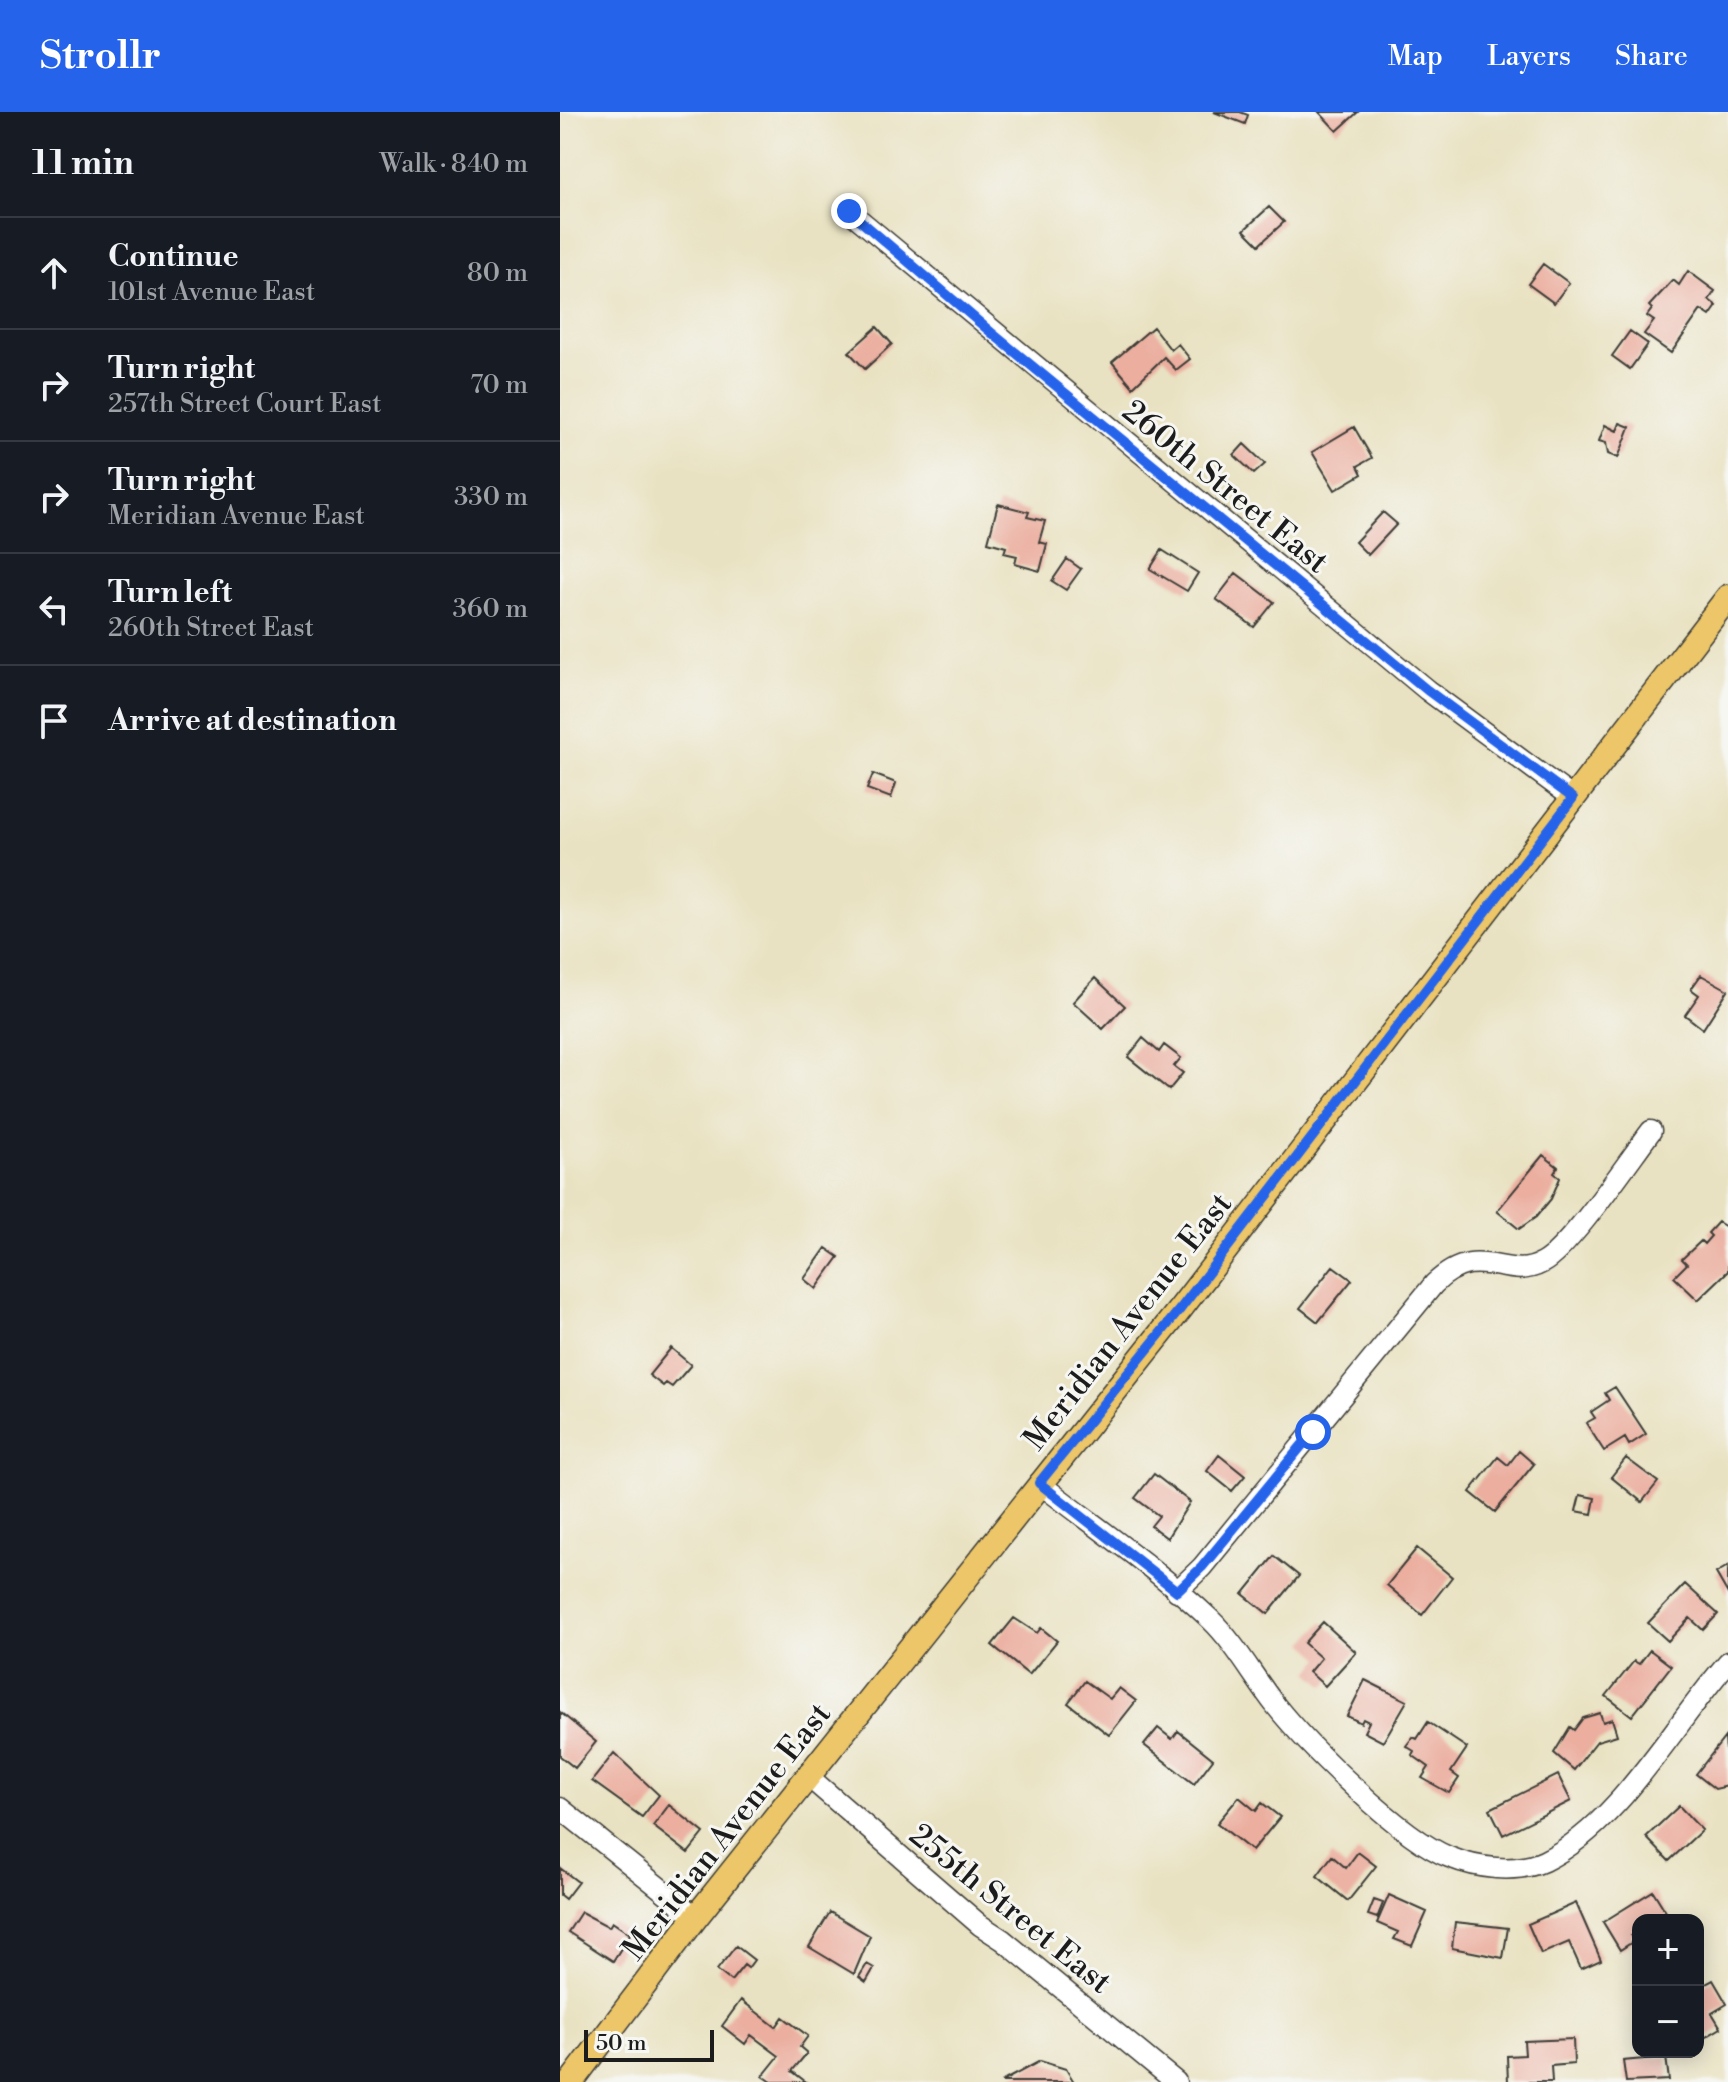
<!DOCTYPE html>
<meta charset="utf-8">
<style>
body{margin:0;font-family:"Libre Bodoni",serif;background:#20242c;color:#f1f3f6}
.controls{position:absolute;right:24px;bottom:24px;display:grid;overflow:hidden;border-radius:16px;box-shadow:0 4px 20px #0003}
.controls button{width:72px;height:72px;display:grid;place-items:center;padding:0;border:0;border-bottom:2px solid #363941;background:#171b24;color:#f1f3f6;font:40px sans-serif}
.scale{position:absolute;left:24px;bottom:20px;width:130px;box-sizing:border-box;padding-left:8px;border:4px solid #1c1c1c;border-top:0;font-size:22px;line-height:28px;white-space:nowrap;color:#1c1c1c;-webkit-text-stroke:6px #f6f6f2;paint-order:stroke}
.stop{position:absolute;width:24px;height:24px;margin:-18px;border:6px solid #2563eb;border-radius:50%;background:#fff}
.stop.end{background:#2563eb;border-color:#fff;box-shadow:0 2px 8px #0008}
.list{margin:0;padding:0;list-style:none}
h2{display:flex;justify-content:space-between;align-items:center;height:104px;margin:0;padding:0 32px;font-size:34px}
h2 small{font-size:26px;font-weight:400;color:#9ea1a6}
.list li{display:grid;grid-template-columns:52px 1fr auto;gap:24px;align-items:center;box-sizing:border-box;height:112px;padding:0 32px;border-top:2px solid #363941}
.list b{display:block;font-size:30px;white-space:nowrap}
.list p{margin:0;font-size:26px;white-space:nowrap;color:#9ea1a6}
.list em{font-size:26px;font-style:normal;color:#9ea1a6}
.icon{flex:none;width:44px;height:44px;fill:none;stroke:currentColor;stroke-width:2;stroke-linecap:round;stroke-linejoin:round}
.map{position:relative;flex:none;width:1168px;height:1970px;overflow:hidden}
header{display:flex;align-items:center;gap:48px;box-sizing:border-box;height:112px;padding:0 40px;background:#2563eb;color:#fff}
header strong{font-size:38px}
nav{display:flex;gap:44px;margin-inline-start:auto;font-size:28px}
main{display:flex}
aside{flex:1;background:#171b24}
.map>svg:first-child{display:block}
.building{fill:#ebae9f}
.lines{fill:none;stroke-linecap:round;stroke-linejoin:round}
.minor-casing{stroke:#3b3a35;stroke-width:23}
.major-casing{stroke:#3b3a35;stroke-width:27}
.minor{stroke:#fff;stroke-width:20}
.major{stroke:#ecc669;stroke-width:24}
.route{stroke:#2563eb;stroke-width:10}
.labels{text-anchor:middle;stroke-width:6;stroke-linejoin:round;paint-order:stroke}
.street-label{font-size:32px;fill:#1c1c1c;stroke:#f6f6f2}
</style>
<header>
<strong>Strollr</strong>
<nav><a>Map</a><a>Layers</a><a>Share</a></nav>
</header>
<main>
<aside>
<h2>11 min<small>Walk · 840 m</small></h2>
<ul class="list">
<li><svg class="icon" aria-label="ahead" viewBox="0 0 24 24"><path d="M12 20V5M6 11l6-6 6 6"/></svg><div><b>Continue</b><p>101st Avenue East</p></div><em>80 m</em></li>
<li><svg class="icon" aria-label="right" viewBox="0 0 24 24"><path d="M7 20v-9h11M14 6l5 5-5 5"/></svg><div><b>Turn right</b><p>257th Street Court East</p></div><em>70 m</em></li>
<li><svg class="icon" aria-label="right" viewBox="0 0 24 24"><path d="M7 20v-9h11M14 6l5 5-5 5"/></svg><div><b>Turn right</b><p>Meridian Avenue East</p></div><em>330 m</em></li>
<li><svg class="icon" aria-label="left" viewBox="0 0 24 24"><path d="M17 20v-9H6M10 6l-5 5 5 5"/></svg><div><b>Turn left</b><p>260th Street East</p></div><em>360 m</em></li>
<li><svg class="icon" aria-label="arrive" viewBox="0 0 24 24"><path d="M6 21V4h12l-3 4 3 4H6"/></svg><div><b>Arrive at destination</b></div></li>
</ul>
</aside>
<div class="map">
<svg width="1168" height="1970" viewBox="0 0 1168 1970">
<rect width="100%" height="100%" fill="#f6f6f2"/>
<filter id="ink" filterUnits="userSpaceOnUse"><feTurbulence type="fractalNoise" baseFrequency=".0125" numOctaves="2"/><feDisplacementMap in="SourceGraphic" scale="16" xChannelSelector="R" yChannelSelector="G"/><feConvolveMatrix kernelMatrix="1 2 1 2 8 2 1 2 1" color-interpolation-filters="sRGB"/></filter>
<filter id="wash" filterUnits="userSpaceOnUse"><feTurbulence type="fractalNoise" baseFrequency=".006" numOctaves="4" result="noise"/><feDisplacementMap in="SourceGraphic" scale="32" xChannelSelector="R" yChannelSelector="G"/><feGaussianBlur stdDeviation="1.8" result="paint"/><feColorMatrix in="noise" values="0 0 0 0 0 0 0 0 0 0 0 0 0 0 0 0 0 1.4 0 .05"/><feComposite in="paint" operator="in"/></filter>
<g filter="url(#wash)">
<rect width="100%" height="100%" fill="#e9e2c2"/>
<g id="blocks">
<path class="building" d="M654 0H680L688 3 685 12Z
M759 0H798L777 19Z
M709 95 724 110 699 133 684 118Z
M983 152 1009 171 994 191 968 172Z
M1128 159 1155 179 1149 188 1157 194 1150 204 1141 198 1111 241 1084 222 1094 209 1087 204 1092 197 1089 194 1113 168 1119 173Z
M317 215 332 232 305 257 289 240Z
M593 215 611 238 618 232 630 247 616 258 604 245 573 275 552 250Z
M1070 219 1088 232 1070 257 1052 244Z
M1060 311 1070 315 1058 346 1048 342 1046 331 1039 329 1045 313 1057 319Z
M794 315 812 346 798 354 802 362 775 378 752 340Z
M684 332 705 352 694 362 674 343Z
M438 392 469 400 467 405 485 409 479 430 487 432 480 459 455 452 457 444 444 441 446 435 428 430Z
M823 400 837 412 808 443 795 430Z
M602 438 638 461 627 479 590 457Z
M507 447 521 457 506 478 492 469Z
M676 461 714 490 694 515 656 487Z
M313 662 336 671 331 686 307 677Z
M1141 863 1168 878 1143 917 1125 903 1139 883 1131 877Z
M535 866 565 894 543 917 513 890Z
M583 926 599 940 604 933 621 946 614 954 623 961 609 978 568 945Z
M983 1043 998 1055 994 1061 1000 1066 991 1087 976 1105 959 1117 937 1099Z
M1158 1110 1168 1116V1159L1138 1188 1114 1165 1127 1152 1122 1147 1141 1129 1144 1132 1151 1124 1148 1121Z
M266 1136 279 1145 256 1177 244 1167Z
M773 1154 792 1168 758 1210 740 1196Z
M111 1236 131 1253 112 1275 106 1271 103 1274 89 1263Z
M1055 1275 1086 1322 1069 1333 1065 1326 1044 1339 1026 1311 1035 1306 1031 1300 1049 1288 1045 1281Z
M959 1339 974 1352 935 1400 910 1380 938 1345 948 1353Z
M659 1343 685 1364 672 1379 647 1359Z
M1066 1346 1098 1370 1082 1390 1051 1365Z
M594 1362 630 1390 607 1426 591 1414 599 1404 575 1386Z
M1020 1383 1035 1386 1032 1402 1016 1399Z
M857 1436 892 1465 862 1503 827 1473Z
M714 1444 739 1464 708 1502 683 1482Z
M1168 1454V1482L1156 1461Z
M1125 1472 1158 1502 1143 1518 1130 1506 1108 1529 1088 1511Z
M454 1506 477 1521 481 1516 497 1529 469 1563 432 1533Z
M763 1510 796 1540 765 1574 749 1560 761 1546 744 1531Z
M1090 1538 1111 1554 1072 1604 1046 1584 1074 1549 1079 1552Z
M805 1568 847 1589 823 1630 804 1620 809 1610 803 1607 801 1611 787 1604Z
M525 1569 550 1587 559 1576 576 1589 549 1623 508 1591Z
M0 1600 36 1630 15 1656 0 1644Z
M1040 1601 1043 1610 1052 1607 1057 1623 1037 1629 1014 1658 994 1641 1010 1615 1014 1618 1023 1606Z
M868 1610 907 1636 891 1660 899 1666 889 1681 862 1666 869 1655 852 1643 854 1639 846 1634 853 1625 857 1627Z
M598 1616 612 1627 618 1619 653 1647 634 1672 584 1633Z
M1165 1625 1168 1674 1155 1677 1136 1662Z
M54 1641 99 1683 82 1705 32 1669Z
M998 1663 1011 1689 943 1723 930 1697Z
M679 1685 696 1699 702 1691 720 1705 692 1739 657 1711Z
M109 1693 144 1721 128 1741 93 1714Z
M1119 1694 1142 1718 1109 1749 1086 1725Z
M798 1740 816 1754 788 1789 757 1764 772 1744 786 1756Z
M0 1756 18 1770 5 1787 0 1783Z
M1093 1779 1111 1808H1078V1819L1071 1824 1074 1829 1060 1838 1043 1810Z
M829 1783 867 1800 852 1834 834 1827 838 1820 817 1811Z
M814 1788 823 1791 817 1806 808 1803Z
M1016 1791 1041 1848 1021 1857 1009 1830 981 1842 968 1812Z
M21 1800 49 1815 52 1810 70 1822 53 1849 8 1820Z
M270 1800 310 1824 294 1862 249 1835Z
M895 1810 948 1816 943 1846 892 1836Z
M176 1834 194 1848 188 1856 184 1853 171 1869 157 1858Z
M307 1852 314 1856 306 1870 299 1865Z
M1153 1868 1167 1892 1152 1901 1161 1916 1144 1926 1138 1915V1876Z
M181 1888 216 1915 223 1905 248 1924 240 1935 247 1941 232 1959 246 1970H212L203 1964 219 1944 191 1923 185 1932 162 1914Z
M1013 1927 1014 1952 991 1954 992 1970H948L947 1944 965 1943 964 1929Z
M1106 1945 1109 1968 1066 1970 1063 1949Z
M480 1949 506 1957 514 1970H441Z"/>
</g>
</g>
<g filter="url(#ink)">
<use href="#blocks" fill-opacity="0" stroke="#3b3a35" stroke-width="2"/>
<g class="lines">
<defs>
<path id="minor" d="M289 99 867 578 1013 686
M479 1371C536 1415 597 1457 650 1507 676 1532 694 1566 716 1594 748 1634 842 1727 889 1745 916 1756 956 1762 984 1749 1059 1713 1113 1613 1168 1550
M617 1479 642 1455 874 1172C919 1128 945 1171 982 1151 1009 1137 1069 1048 1091 1019
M250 1666 420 1813 443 1828 616 1970
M0 1696 136 1805"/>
<path id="major" d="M11 1970 136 1805 621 1196 1168 485"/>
</defs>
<use href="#minor" class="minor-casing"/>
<use href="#major" class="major-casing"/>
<use href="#minor" class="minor"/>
<use href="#major" class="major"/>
</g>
</g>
<g class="lines" filter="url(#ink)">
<path class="route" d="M289 99 433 222 867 578 1013 686 621 1196 479 1371 617 1479 642 1455 753 1320"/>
</g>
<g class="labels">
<g class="street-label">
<text transform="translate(666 374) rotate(39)" y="11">260th Street East</text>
<text transform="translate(567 1209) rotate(-52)" y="11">Meridian Avenue East</text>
<text transform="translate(166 1719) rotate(-52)" y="11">Meridian Avenue East</text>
<text transform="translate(451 1796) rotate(39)" y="11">255th Street East</text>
</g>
</g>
</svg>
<div class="controls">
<button>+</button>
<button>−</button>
</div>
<div class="scale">50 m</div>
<div class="stop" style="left:753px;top:1320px"></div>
<div class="stop end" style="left:289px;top:99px"></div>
</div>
</main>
